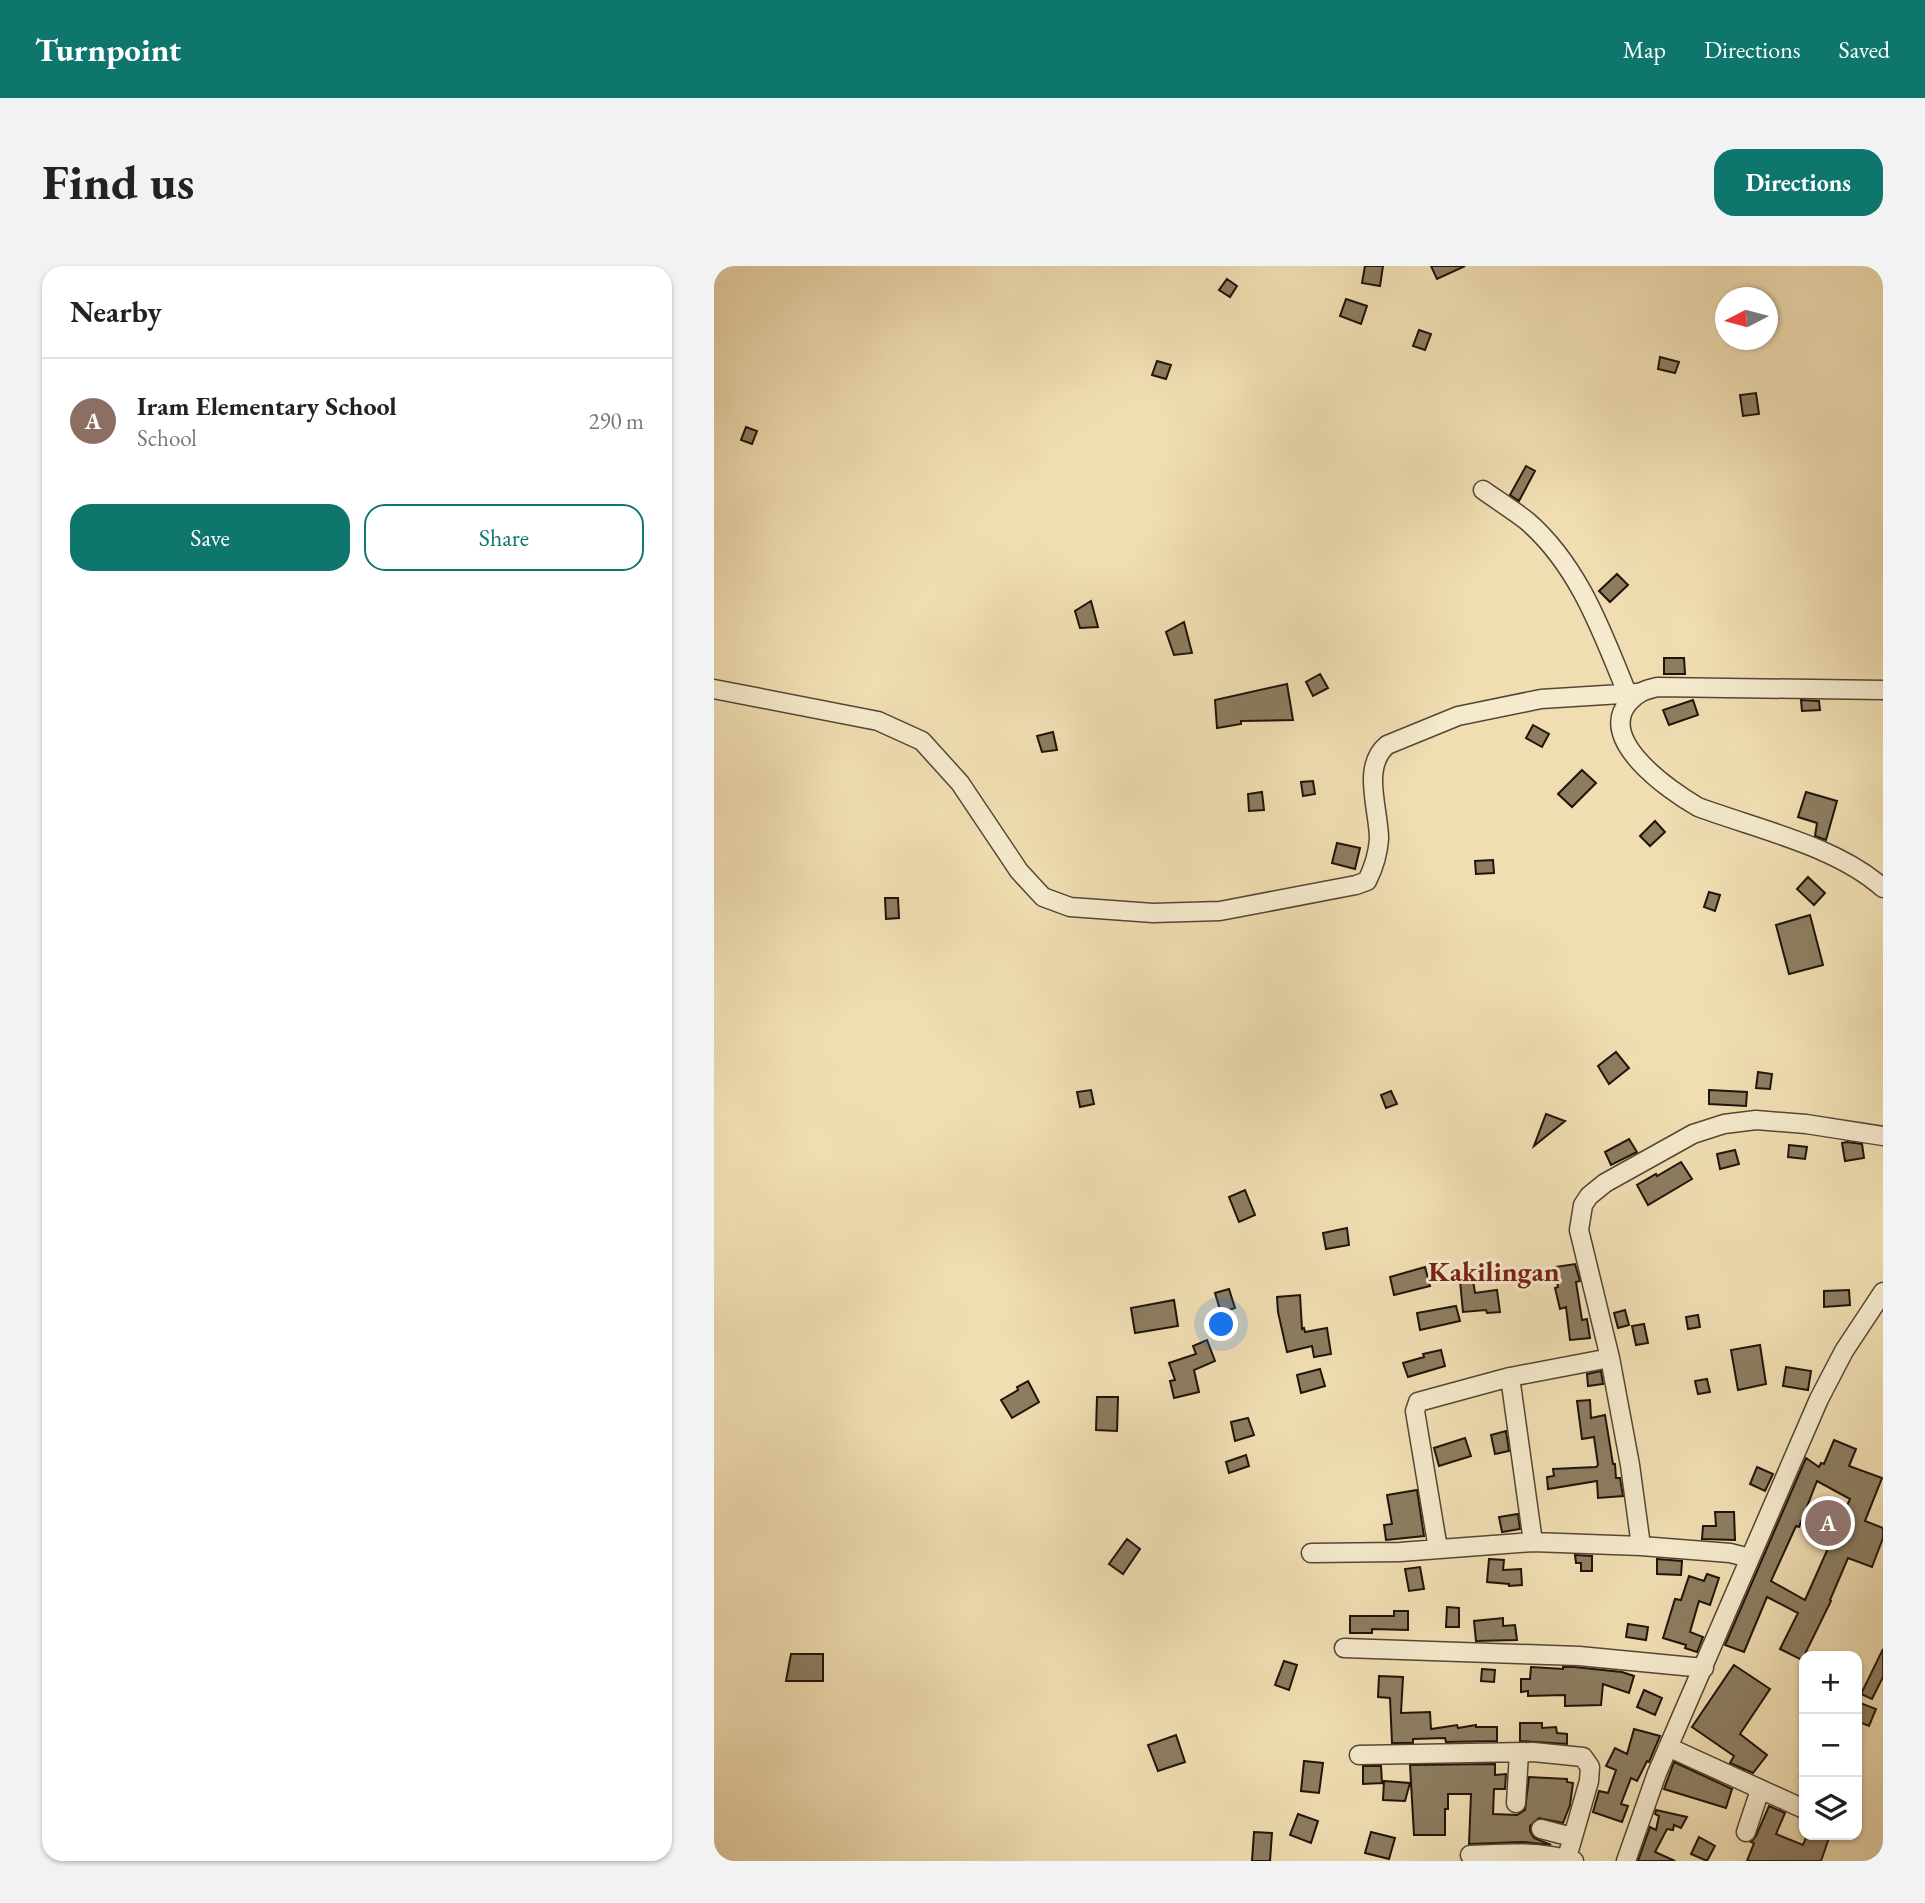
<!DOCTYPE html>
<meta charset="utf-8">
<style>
body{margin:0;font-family:"EB Garamond",serif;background:#f2f2f2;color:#222}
.controls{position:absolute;right:21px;bottom:21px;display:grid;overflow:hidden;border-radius:14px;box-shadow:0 2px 5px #0004}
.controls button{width:63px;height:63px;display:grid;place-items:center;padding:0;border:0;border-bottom:2px solid #e0e0e0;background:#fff;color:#222;font:35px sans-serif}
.compass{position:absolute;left:1001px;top:21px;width:63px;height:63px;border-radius:50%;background:#fff;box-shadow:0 2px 5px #0004;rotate:264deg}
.you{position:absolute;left:508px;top:1059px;width:24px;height:24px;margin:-18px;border:5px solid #fff;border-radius:50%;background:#1a73e8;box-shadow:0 0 0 10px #1a73e833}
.badge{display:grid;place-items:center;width:46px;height:46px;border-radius:50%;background:#0f766e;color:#fff;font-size:23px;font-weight:700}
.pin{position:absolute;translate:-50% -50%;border:4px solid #fff;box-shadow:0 2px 7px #0006}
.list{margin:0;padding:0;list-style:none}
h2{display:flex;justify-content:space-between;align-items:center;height:91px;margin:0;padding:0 28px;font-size:30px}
h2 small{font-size:23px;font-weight:400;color:#767676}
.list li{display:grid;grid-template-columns:46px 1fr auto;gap:21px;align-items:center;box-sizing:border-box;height:126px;padding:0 28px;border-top:2px solid #e0e0e0}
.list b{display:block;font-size:26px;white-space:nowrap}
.list p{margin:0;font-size:23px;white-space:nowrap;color:#767676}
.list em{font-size:23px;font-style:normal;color:#767676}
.actions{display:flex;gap:14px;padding:21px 28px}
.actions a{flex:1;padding:16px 0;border:2px solid #0f766e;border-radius:21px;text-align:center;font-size:24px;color:#0f766e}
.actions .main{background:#0f766e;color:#fff}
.icon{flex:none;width:38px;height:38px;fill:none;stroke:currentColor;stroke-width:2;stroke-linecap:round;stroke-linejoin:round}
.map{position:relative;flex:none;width:1169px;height:1595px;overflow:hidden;border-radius:21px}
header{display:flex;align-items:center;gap:42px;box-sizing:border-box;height:98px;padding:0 35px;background:#0f766e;color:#fff}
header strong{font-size:33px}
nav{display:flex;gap:38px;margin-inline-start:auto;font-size:24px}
.intro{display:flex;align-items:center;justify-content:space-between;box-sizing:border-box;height:168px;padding:0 42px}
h1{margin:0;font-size:49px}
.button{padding:18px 32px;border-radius:21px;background:#0f766e;color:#fff;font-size:24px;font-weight:700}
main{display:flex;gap:42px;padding:0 42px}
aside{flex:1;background:#fff;border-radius:21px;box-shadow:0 2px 5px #0004}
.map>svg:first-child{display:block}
.building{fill:#8c7d61;stroke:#20130a;stroke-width:2;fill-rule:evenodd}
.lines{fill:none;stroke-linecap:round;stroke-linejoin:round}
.minor-casing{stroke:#544634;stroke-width:21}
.minor{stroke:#f5eacd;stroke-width:18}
.labels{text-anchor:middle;stroke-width:6;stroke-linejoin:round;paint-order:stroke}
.neighbourhood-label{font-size:28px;font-weight:bold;fill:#7a1f14;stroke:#f5eacd}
</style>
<header>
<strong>Turnpoint</strong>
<nav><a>Map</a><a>Directions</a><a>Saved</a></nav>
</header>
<div class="intro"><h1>Find us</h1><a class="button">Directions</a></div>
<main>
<aside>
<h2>Nearby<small></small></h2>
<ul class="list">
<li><span class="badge" style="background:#8d6e63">A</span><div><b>Iram Elementary School</b><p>School</p></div><em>290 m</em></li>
</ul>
<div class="actions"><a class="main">Save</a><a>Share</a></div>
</aside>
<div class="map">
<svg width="1169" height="1595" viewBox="0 0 1169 1595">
<rect width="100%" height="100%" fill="#f0deb2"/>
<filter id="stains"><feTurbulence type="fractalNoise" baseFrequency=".00286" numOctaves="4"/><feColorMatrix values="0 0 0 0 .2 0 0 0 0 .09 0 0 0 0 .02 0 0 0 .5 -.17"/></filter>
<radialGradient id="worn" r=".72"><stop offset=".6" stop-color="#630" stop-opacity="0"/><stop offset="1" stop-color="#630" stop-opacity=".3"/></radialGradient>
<path class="building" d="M651 0H669L666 20 648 17Z
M717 0H751L723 13Z
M513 13 523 20 516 31 505 24Z
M632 33 653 40 647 58 626 50Z
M705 64 717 68 711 84 699 80Z
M946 91 965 96 961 107 944 103Z
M443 95 457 99 452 113 438 109Z
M1042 127 1045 148 1029 150 1026 129Z
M32 161 43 165 38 178 27 174Z
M812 200 821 205 805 235 796 229Z
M903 308 914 319 896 336 885 325Z
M377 335 384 361 366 362 361 345Z
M470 356 478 387 460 389 452 366Z
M950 392H970L971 408H950Z
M606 408 614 422 599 430 592 416Z
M573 418 579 454 527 455V458L503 462 501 434Z
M979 434 984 449 955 459 949 444Z
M1087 434 1105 435 1106 444 1088 445Z
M819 459 835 468 828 481 812 472Z
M339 466 343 484 328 486 323 470Z
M868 504 882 517 858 541 844 528Z
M599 515 601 528 589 530 587 516Z
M548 526 550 544 535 545 534 528Z
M1092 526 1123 535 1112 574 1101 570 1103 557 1084 551Z
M941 555 951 566 936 580 926 570Z
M623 577 646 582 641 603 618 597Z
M779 594 780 607 762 608 761 595Z
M1094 611 1111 627 1100 639 1083 623Z
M995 626 1006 629 1001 645 990 641Z
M171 632H184L185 652 172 653Z
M1096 649 1109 699 1075 708 1062 659Z
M902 786 915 802 895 818 884 800Z
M1044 806 1058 808 1056 823 1042 822Z
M377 824 380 838 366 841 363 826Z
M995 824 1033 826 1032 840 995 838Z
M677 825 683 838 672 842 667 829Z
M832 848 851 855 820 880Z
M915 873 923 886 897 899 891 886Z
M1133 876 1148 878 1150 892 1131 895 1128 877Z
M1075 879 1093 881 1091 893 1074 891Z
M1021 884 1025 898 1006 903 1003 888Z
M967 896 978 913 934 939 923 919 942 908 943 910Z
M531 924 541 949 525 956 515 931Z
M633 962 635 979 612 983 609 967Z
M861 998 866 1015 862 1016 868 1054 873 1053 876 1072 856 1074 852 1041 846 1043 841 1022 844 1021 841 1001Z
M711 1001 716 1020 680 1029 676 1011Z
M759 1014 761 1027 783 1024 786 1046 773 1047 772 1044 749 1046 746 1015Z
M515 1023 521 1042 507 1047 501 1027Z
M1135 1024 1136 1039 1110 1041V1025Z
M586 1029 588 1063 590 1062 591 1066 613 1062 617 1088 600 1091 598 1080 573 1086 564 1046 563 1031Z
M460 1034 464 1060 421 1067 417 1042Z
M742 1040 746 1055 706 1064 703 1047Z
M911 1044 915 1059 904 1062 900 1047Z
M984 1049 986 1061 974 1063 972 1051Z
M930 1058 934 1077 922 1079 918 1060Z
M493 1074 501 1095 480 1104 485 1126 460 1132 456 1115 461 1114 455 1097 482 1088 479 1080Z
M1046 1079 1052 1118 1024 1124 1017 1084Z
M727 1084 731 1100 694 1111 689 1097 710 1091 709 1088Z
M1072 1101 1097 1105 1094 1124 1069 1120Z
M606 1103 611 1120 587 1127 583 1109Z
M887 1105 889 1118 874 1120 873 1108Z
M993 1113 996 1126 984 1128 981 1115Z
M314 1115 325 1136 298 1152 287 1134 304 1124 303 1121Z
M383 1131H404L403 1165 382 1164Z
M876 1134 877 1152 891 1149 899 1198H901L902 1212H906L909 1230 884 1232 883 1215 834 1223 833 1211 840 1210 839 1203 882 1201 884 1199 880 1171 868 1173 863 1135Z
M534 1152 540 1169 521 1175 517 1156Z
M792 1165 795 1185 781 1188 777 1169Z
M751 1172 757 1190 725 1200 720 1182Z
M1120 1174 1142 1183 1135 1200 1168 1212 1151 1255 1169 1262V1272L1158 1301 1134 1292 1116 1334 1117 1335 1088 1394 1066 1383 1084 1347 1053 1331 1030 1386 1011 1379 1092 1192 1105 1201 1107 1197 1110 1198ZM1103 1215 1136 1233 1091 1334 1057 1315 1082 1260 1085 1261Z
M532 1189 535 1200 515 1207 512 1196Z
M1043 1201 1059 1208 1051 1225 1036 1218Z
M703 1224 710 1270 672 1274 670 1259 678 1258 673 1229Z
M1001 1246H1020L1021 1274 988 1273 989 1260H1002Z
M804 1248 806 1263 788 1266 785 1251Z
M413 1273 426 1283 409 1308 395 1298Z
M861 1289 878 1290V1305H867V1297H862Z
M775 1293 790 1294 789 1304 807 1303 808 1319 795 1320V1318L773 1316Z
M943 1293 968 1295 967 1309 943 1308Z
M706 1301 710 1323 695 1325 691 1303Z
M993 1308 1005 1312 996 1339 985 1335 976 1366 989 1371 983 1386 971 1382 972 1379 949 1372 961 1333 967 1334 975 1310 990 1315Z
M733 1341 745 1342V1361H732Z
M680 1345H694V1364L658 1363V1367H636V1350H680Z
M789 1352V1360L801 1359 803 1374 762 1375 760 1355Z
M914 1358 934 1361 932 1374 912 1371Z
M1169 1383V1411L1158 1433 1147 1428Z
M77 1388H109V1415H72Z
M570 1395 583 1399 575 1424 561 1419Z
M1020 1399 1056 1423 1026 1468 1053 1489 1039 1507 1016 1497 1020 1490 978 1461Z
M817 1401 849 1403V1401H860L908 1406 920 1410 915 1427 889 1418 887 1439 851 1440V1429L814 1430V1425L807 1426V1413H816Z
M768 1403 781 1404 780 1416 767 1415Z
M665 1410 689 1411 687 1447 716 1446 717 1463 743 1459 744 1462 762 1459V1461H783V1475L732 1476 731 1472 699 1473V1477H678L676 1432 664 1431Z
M930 1424 948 1432 941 1449 923 1441Z
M1146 1437 1162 1443 1155 1460 1143 1455V1445Z
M806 1457H828V1462L842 1461 843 1467 853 1468V1478L806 1475Z
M920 1463 946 1470 935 1496 933 1495 923 1515 917 1512 907 1538 914 1540 908 1556 879 1546 885 1525 894 1527 902 1504 892 1500 901 1482 913 1488Z
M462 1469 471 1496 444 1505 434 1479Z
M590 1495 609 1497 605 1527 587 1525Z
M960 1496 1018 1523 1012 1542 950 1523Z
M781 1498V1509L792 1508 791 1523H780L779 1548 803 1549 811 1544 815 1511 853 1513V1516L859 1517 856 1539 849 1557 825 1552 816 1560V1565L820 1572 837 1579 809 1576 755 1578 757 1528H734V1543H731V1569H700L696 1499Z
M649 1500H667L668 1517 649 1518Z
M670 1515 696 1517 691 1535 669 1534Z
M1055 1540 1071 1547 1062 1568 1089 1579 1093 1569H1116L1107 1595H1033L1040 1577 1037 1576 1042 1570Z
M942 1544 973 1551 967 1562 960 1559 959 1564 953 1563 941 1586 961 1595H924L936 1561 942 1564 945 1550 941 1548Z
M584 1548 604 1555 597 1577 576 1569Z
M540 1566 558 1567 556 1595H538Z
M657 1566 681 1572 675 1593 651 1587Z
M985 1571 1001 1580 993 1595 977 1588Z"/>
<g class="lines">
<defs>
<path id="minor" d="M769 224C783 234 799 244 813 255 865 300 888 366 913 427
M0 423 164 455 208 475 246 517 305 605 329 631 356 641 439 647 506 645 642 619 653 615C659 603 664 587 665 573 665 543 647 501 673 479L744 450 827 433 923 427
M1169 424 943 421C931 424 924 426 915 436 881 473 956 525 984 541 1043 563 1122 580 1169 622
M796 1111 819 1276
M927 1280 916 1199 896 1092 865 964 869 939 875 930 891 917 979 868 1010 858 1042 854 1092 858 1169 870
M724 1283 701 1145 704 1136 796 1111 896 1092
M597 1287 686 1286 819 1276 927 1280 1016 1287 1036 1292
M630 1382 865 1390 990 1402
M954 1481 1090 1543
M645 1489 819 1486 869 1491 876 1501 875 1515 852 1595
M802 1537 805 1487
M827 1563 858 1571
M1032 1566 1046 1524
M756 1589C791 1587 826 1585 860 1595
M912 1595 943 1507 1105 1133 1130 1085 1169 1026"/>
</defs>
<use href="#minor" class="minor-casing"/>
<use href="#minor" class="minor"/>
</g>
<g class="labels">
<g class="neighbourhood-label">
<text x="780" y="1015">Kakilingan</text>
</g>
</g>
<rect width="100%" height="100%" filter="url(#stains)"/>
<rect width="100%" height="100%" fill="url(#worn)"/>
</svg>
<div class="controls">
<button>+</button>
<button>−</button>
<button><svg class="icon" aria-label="layers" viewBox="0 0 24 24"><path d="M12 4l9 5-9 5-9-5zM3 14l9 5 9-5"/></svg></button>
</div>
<svg class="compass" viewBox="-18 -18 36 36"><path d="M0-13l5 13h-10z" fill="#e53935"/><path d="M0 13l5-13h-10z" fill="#767676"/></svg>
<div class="you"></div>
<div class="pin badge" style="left:1114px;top:1257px;background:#8d6e63">A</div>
</div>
</main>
